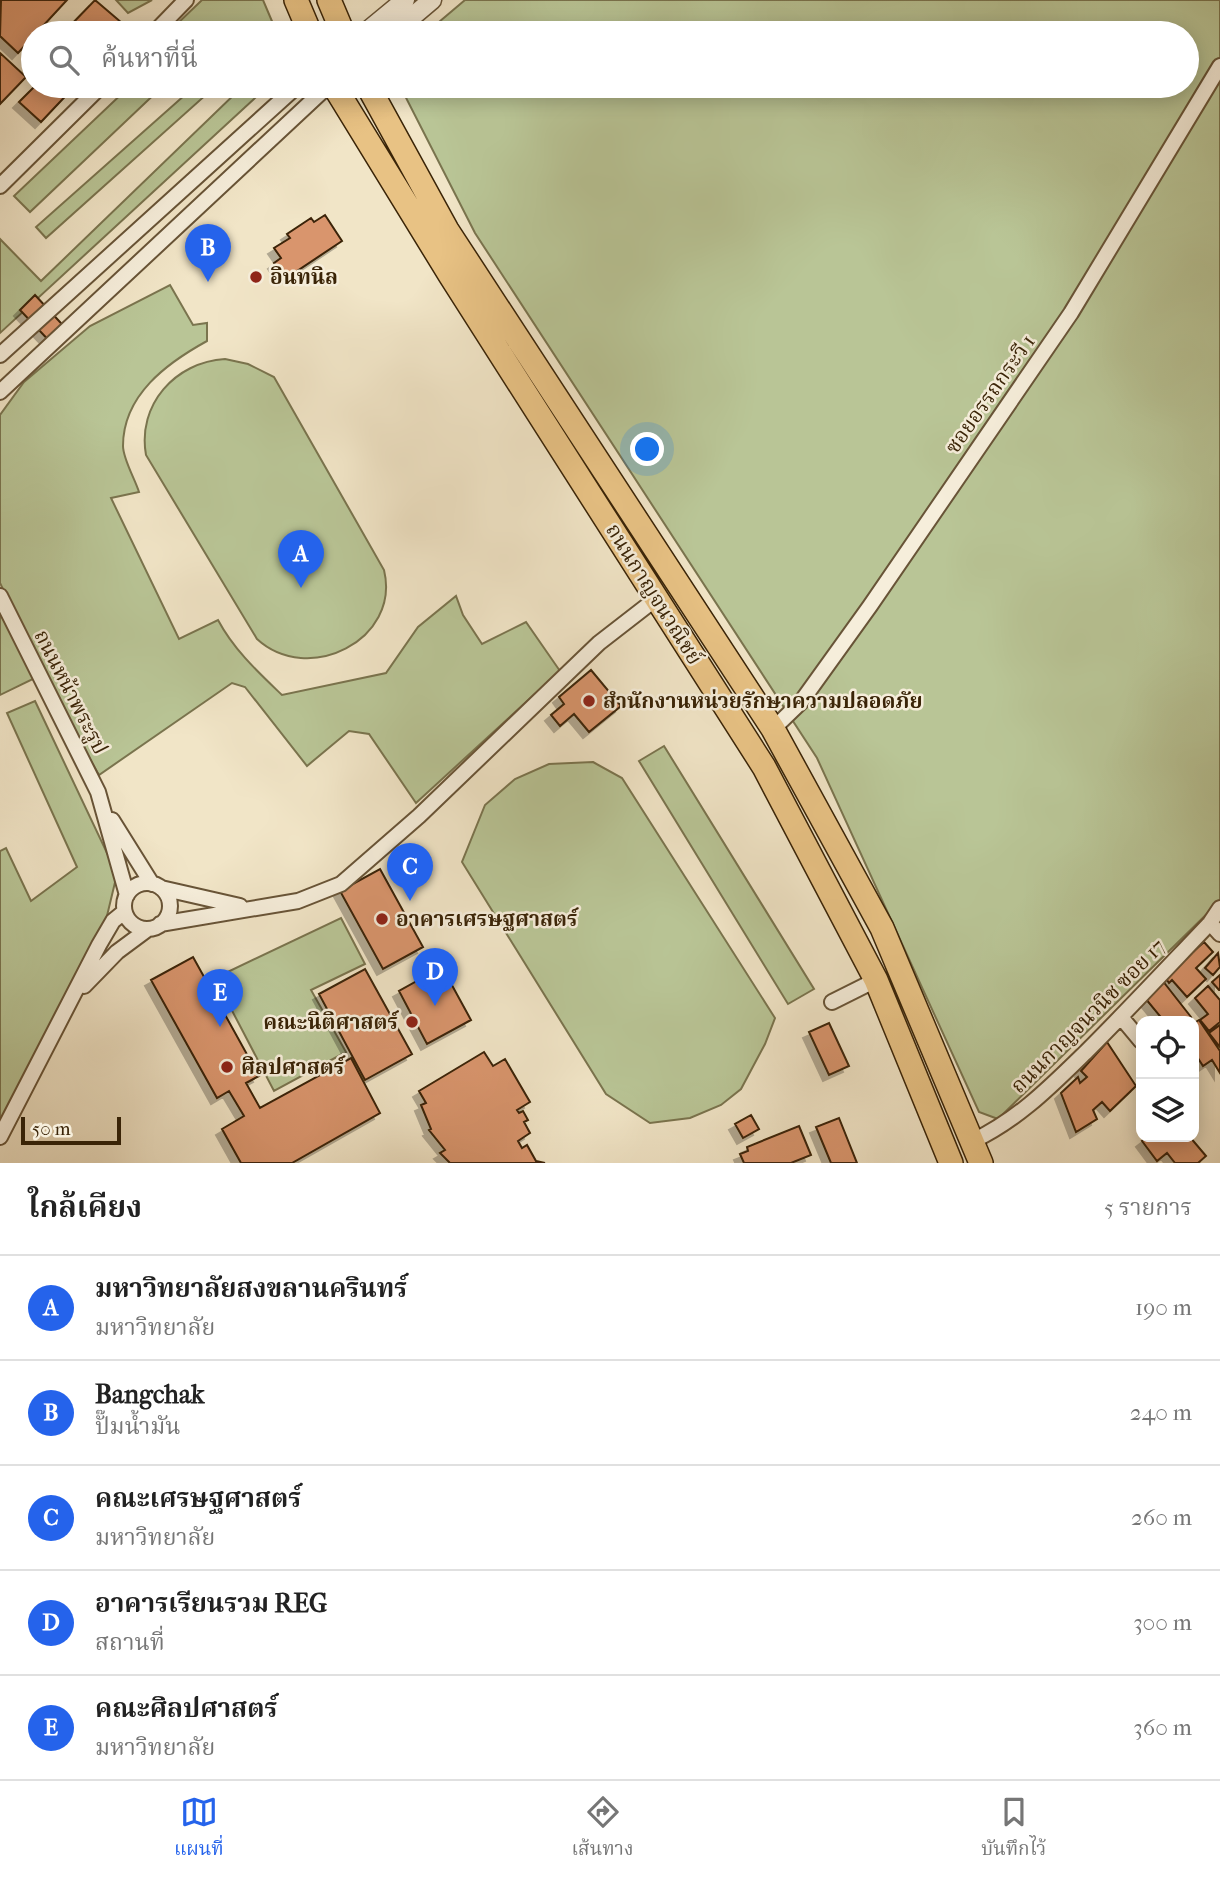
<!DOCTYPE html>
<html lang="th">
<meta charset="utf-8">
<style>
body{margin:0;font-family:"IM FELL French Canon","Noto Serif Thai",serif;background:#f6f6f6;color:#222}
.controls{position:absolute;right:21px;bottom:21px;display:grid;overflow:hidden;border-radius:14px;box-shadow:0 4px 18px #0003}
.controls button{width:63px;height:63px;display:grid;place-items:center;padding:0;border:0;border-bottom:2px solid #e0e0e0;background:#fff;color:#222;font:35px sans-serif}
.scale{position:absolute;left:21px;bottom:18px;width:100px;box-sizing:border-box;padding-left:7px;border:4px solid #3a2407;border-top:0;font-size:19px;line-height:24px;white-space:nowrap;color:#3a2407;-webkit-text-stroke:5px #f6eedb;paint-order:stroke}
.you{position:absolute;left:648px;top:450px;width:24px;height:24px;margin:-18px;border:5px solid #fff;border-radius:50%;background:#1a73e8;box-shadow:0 0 0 10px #1a73e833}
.badge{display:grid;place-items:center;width:46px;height:46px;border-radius:50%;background:#2563eb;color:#fff;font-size:23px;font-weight:700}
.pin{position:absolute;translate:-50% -58px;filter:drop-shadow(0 2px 4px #0008)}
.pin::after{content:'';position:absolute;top:37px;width:24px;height:21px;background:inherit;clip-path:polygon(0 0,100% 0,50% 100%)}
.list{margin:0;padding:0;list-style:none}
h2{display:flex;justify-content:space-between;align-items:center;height:91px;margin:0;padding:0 28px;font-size:30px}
h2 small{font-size:23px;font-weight:400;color:#767676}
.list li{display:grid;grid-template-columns:46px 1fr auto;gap:21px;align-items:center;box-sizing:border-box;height:105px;padding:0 28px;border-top:2px solid #e0e0e0}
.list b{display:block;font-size:26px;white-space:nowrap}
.list p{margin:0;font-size:23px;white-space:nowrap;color:#767676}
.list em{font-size:23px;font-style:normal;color:#767676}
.icon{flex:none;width:38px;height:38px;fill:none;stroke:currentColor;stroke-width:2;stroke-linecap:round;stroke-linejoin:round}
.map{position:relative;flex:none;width:1220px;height:1163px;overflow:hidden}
.search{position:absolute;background:#fff;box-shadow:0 4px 18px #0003;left:21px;right:21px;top:21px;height:77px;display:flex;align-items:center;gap:18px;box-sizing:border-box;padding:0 24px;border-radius:38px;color:#767676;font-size:26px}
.sheet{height:616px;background:#fff}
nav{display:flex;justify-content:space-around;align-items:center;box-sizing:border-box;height:98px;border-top:2px solid #e0e0e0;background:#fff;font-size:19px;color:#767676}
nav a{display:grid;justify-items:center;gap:4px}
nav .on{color:#2563eb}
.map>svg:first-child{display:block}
.green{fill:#b9c596;stroke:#7a744e;stroke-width:2}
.building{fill:#d9956d;stroke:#3a2407;stroke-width:2;filter:url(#shadow)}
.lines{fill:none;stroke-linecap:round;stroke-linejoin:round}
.minor-casing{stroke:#685437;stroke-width:18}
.tertiary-casing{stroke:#685437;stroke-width:21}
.primary-casing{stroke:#3a2407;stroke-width:26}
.minor{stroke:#f6eedb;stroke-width:14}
.tertiary{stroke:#f6eedb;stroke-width:18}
.primary{stroke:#e8c284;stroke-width:23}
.poi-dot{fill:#8f2418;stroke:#f6eedb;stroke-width:2.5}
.labels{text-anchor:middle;stroke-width:5;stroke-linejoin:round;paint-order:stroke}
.poi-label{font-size:21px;font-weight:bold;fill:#3a2407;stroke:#f6eedb;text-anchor:start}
.street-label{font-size:21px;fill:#3a2407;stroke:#f6eedb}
</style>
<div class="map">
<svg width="1220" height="1163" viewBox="0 0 1220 1163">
<defs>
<filter id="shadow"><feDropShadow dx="-6" dy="6" stdDeviation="0" flood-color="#0004"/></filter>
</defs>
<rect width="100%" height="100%" fill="#f1e5c7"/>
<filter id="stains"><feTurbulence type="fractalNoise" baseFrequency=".00286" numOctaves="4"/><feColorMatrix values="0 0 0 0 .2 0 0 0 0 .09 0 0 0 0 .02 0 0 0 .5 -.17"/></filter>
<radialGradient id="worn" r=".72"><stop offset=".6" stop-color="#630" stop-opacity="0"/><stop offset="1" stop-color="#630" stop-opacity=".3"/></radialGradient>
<path class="green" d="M116 0H152L128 13Z
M202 0H263L277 33H187L177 24Z
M465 0H1220V901L998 1119 979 1112 817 758 475 233 400 86H1187V33H426Z
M130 86H163L30 212 14 196Z
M195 86H202L208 93 46 238 36 227Z
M237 86H268L0 333V239L41 281 240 89Z
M170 285 193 325 207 323V341C167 363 123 395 123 446 123 459 135 479 139 492L111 498 179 639 218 620C234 650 258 672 282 695L386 673 418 627 456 596 463 615 482 644 526 622 560 671 416 803 369 734 349 731 307 766 245 687 232 683 99 775 55 698 0 583V415L24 382 90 326Z
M225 359 248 364 274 377 384 570C401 640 308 686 257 639L146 455C137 405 175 362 225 359Z
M3 610 37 677 0 695V612Z
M35 701 117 874 106 920 0 1121V851L6 848 31 901 77 867 7 713Z
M664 746 814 989 788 1004 639 761Z
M593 762 622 778 775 1018 765 1044 741 1089 721 1105 690 1118 650 1123 606 1094 462 862 485 805 515 779 549 764Z
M341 918 365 964 311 990 346 1052 274 1091 215 978Z"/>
<path class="building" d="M1 0H67L18 53 0 36Z
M95 0 129 29 125 33H76L69 27Z
M0 53 26 77 0 104Z
M35 86H75L41 122 19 102Z
M325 215 342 241 285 279 274 263 281 258 274 248 290 238 287 234 311 218 314 222Z
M35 295 71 334 56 348 20 310Z
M591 670 621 706 589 732 574 714 560 726 551 715 564 704 559 697Z
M380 869 423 947 383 969 340 891Z
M1204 942 1213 952 1196 968 1206 979 1187 997 1172 980 1169 983 1165 977Z
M1218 953 1220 967 1213 975 1205 968Z
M193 957 259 1076 246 1083 260 1108 351 1058 380 1113 292 1163H241L222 1129 244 1116 229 1091 217 1098 151 980Z
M442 967 471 1020 427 1044 399 991Z
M365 969 412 1054 365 1080 319 994Z
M1220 975V990H1219L1212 982Z
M1162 980 1191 1017 1186 1021H1164L1145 998Z
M1208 986 1220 1000V1022L1209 1031 1200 1020 1208 1014 1195 998Z
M1199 1020 1220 1051V1073L1212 1060 1203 1066 1194 1052V1023Z
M829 1023 849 1066 829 1075 809 1032Z
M1220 1025V1047L1209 1033Z
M1107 1042 1136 1086 1110 1111 1102 1102 1093 1110 1097 1119 1076 1132 1061 1093 1078 1077 1080 1083 1087 1077 1081 1071Z
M484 1052 493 1066 505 1059 530 1102 517 1110 519 1113 523 1111 528 1120 524 1122 530 1133 518 1141 522 1148 527 1145 536 1161 545 1163H450L440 1153 445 1150 429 1130 431 1129 421 1105 426 1103 419 1091Z
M751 1115 759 1129 743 1138 735 1124Z
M839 1118 857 1163H831L816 1127Z
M799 1126 811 1155 791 1163H744L740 1154 748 1151 747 1147Z
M1147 1137 1157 1139 1190 1137 1206 1156 1198 1163H1175L1167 1153 1157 1161 1142 1141Z"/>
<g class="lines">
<defs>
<path id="minor" d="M154 33 186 0
M0 186 101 86
M0 355 297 86
M0 392 328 86
M0 596 98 792 127 895
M773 729 801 702 870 606 1071 313 1220 66
M112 820 152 884
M124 906a23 23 0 1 1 46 0a23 23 0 1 1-46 0Z
M161 888 240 906
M1210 923 1220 934
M160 924 298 901 341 884 419 816 599 643 657 598
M84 986 117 952 148 929
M832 1002 876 980
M1121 1017 1141 1041
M0 1137 99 945 113 921 124 912
M973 1141C1019 1119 1051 1086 1087 1051 1129 1009 1169 966 1210 923L1220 908"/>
<path id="tertiary" d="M365 33 405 0
M393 33 432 0"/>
<path id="primary" d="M296 0 310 33
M329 0 343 33
M334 86 450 275 764 767 876 980 951 1163
M368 86 447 230 773 729 882 928 981 1163"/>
</defs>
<use href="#minor" class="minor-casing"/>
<use href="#tertiary" class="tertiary-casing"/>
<use href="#primary" class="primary-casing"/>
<use href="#minor" class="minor"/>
<use href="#tertiary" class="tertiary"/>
<use href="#primary" class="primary"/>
</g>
<g class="poi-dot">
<circle cx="256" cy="277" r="7"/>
<circle cx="589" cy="701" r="7"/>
<circle cx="382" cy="919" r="7"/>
<circle cx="412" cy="1022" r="7"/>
<circle cx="227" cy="1067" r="7"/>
</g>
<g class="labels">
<g class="poi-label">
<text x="270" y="284">อินทนิล</text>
<text x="603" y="708">สำนักงานหน่วยรักษาความปลอดภัย</text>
<text x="396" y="926">อาคารเศรษฐศาสตร์</text>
<text x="398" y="1029" text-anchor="end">คณะนิติศาสตร์</text>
<text x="241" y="1074">ศิลปศาสตร์</text>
</g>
<g class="street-label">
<text transform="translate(990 394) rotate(-55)" y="7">ซอยอรรถกระวี 1</text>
<text transform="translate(654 594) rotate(58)" y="7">ถนนกาญจนวณิชย์</text>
<text transform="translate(71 692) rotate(63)" y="7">ถนนหน้าพระรูป</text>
<text transform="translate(1088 1016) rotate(-45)" y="7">ถนนกาญจนวนิช ซอย 17</text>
</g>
</g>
<rect width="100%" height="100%" filter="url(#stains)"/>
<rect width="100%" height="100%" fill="url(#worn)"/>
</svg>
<div class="controls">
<button><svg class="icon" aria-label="locate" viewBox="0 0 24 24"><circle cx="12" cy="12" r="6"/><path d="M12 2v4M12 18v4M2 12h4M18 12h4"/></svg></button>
<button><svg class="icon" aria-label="layers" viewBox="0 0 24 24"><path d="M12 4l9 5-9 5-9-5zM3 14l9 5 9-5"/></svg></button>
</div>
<div class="scale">50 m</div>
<div class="you"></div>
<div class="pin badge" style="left:301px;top:588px">A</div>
<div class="pin badge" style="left:208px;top:282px">B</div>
<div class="pin badge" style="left:410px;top:901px">C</div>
<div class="pin badge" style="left:435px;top:1006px">D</div>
<div class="pin badge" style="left:220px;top:1027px">E</div>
<div class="search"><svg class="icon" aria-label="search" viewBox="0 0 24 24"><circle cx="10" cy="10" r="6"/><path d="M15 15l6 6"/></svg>ค้นหาที่นี่</div>
</div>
<section class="sheet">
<h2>ใกล้เคียง<small>5 รายการ</small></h2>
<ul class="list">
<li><span class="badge">A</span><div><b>มหาวิทยาลัยสงขลานครินทร์</b><p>มหาวิทยาลัย</p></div><em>190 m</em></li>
<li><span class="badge">B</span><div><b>Bangchak</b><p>ปั๊มน้ำมัน</p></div><em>240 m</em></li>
<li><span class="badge">C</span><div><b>คณะเศรษฐศาสตร์</b><p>มหาวิทยาลัย</p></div><em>260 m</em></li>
<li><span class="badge">D</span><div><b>อาคารเรียนรวม REG</b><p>สถานที่</p></div><em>300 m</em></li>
<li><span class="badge">E</span><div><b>คณะศิลปศาสตร์</b><p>มหาวิทยาลัย</p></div><em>360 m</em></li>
</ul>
</section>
<nav>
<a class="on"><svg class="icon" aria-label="map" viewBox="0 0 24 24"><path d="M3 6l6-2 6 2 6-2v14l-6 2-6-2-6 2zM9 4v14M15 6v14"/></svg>แผนที่</a>
<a><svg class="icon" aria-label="directions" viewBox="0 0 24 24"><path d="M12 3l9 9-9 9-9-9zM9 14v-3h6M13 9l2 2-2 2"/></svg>เส้นทาง</a>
<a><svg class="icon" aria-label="saved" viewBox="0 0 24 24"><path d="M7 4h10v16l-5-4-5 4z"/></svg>บันทึกไว้</a>
</nav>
